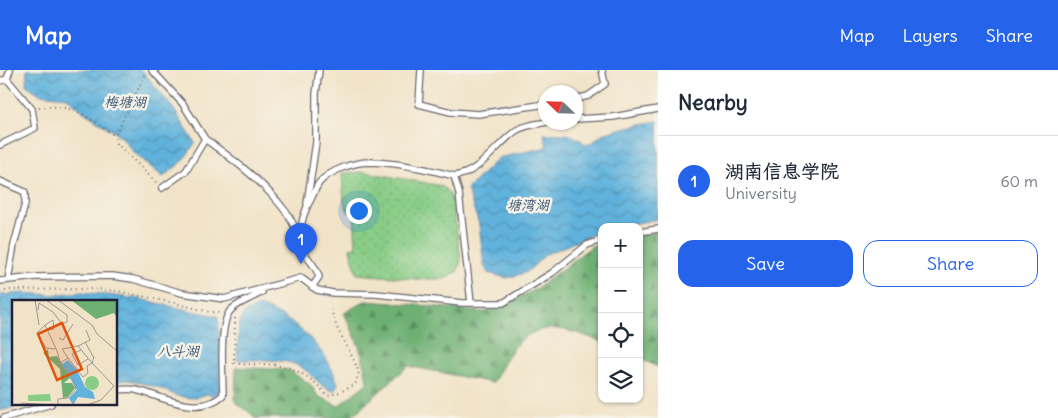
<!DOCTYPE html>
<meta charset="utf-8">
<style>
body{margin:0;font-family:Delius,"LXGW WenKai TC",sans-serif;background:#f6f6f7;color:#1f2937}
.controls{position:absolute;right:15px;bottom:15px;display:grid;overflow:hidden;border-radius:10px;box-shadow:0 1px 4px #0004}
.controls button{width:45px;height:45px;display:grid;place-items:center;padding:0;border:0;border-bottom:1px solid #e0e1e3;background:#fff;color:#1f2937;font:25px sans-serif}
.compass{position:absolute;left:538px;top:15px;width:45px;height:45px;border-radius:50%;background:#fff;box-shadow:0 1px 4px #0004;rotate:293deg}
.you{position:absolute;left:358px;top:140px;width:18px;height:18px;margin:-12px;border:4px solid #fff;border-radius:50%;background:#1a73e8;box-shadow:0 0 0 8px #1a73e833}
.badge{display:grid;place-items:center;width:32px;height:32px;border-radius:50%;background:#2563eb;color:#fff;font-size:16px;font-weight:700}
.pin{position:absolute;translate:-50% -41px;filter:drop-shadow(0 1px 2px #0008)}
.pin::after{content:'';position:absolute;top:26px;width:18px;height:15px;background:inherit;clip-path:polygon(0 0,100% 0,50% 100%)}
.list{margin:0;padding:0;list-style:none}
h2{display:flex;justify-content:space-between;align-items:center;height:65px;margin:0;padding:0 20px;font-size:21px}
h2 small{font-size:16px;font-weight:400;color:#747a83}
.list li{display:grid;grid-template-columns:32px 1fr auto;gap:15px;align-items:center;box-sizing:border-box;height:90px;padding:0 20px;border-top:1px solid #e0e1e3}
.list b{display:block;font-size:19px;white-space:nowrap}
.list p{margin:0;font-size:16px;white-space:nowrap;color:#747a83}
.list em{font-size:16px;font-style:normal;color:#747a83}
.actions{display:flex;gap:10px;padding:15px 20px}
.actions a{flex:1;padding:11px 0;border:1px solid #2563eb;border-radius:15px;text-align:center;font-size:18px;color:#2563eb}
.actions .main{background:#2563eb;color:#fff}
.icon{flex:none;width:28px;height:28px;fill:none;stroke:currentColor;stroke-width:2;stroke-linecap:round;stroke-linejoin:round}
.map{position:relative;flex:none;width:658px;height:348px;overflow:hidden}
header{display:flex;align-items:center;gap:30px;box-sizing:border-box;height:70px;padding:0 25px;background:#2563eb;color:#fff}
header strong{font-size:24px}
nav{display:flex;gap:28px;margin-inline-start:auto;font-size:18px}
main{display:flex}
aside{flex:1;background:#fff}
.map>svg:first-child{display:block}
.grass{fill:url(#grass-dots);stroke:#557760}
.forest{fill:url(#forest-firs);stroke:#486957}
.water{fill:url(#water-waves);stroke:#426a8c}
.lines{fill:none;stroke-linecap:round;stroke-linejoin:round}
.lane-casing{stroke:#6a666c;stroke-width:8}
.path{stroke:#6a666c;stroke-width:2;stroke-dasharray:1 4;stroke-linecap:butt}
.lane{stroke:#fff;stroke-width:5.5}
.labels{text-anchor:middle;stroke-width:5;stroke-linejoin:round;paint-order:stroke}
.water-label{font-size:14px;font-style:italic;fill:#385473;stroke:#f7f3e8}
.inset-road{fill:none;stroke:#9e9690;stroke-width:1}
.view{fill:#de560e;fill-opacity:0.15;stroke:#de560e;stroke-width:2.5}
.inset-edge{fill:none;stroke:#22223b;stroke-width:2.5}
</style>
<header>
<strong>Map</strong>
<nav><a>Map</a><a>Layers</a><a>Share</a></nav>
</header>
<main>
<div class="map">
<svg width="658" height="348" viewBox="0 0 658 348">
<defs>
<pattern id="grass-dots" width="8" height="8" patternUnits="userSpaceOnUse" patternTransform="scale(1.25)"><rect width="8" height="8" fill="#88cc86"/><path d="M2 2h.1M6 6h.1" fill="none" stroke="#75af75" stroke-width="1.8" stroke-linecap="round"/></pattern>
<pattern id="forest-firs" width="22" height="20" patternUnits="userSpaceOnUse" patternTransform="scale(1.25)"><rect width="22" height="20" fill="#6eb073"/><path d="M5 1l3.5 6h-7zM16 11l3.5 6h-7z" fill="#5a8f60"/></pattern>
<pattern id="water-waves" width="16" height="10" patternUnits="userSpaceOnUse" patternTransform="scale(1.25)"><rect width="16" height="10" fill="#61b2dc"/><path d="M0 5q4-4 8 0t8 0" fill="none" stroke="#5090b4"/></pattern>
</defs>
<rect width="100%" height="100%" fill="#f7f3e8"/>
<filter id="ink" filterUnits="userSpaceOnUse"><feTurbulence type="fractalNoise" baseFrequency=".02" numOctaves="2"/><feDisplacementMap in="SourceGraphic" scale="10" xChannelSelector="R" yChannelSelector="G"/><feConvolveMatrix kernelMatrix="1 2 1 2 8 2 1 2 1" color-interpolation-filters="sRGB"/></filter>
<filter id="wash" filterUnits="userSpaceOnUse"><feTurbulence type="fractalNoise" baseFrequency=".0096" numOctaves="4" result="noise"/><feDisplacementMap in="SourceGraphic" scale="20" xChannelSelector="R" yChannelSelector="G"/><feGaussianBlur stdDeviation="1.12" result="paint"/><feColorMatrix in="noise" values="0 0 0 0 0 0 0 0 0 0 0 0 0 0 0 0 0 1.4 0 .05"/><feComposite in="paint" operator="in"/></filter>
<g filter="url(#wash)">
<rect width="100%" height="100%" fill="#f1e3c8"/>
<path class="grass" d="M366 102 442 116 450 124 455 149 461 191 457 202 444 209H417L357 204 350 178 356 177 354 143 348 142 344 131 342 103Z"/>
<path class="forest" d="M658 162V297L639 288V165Z
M602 173V272C573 261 544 248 518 273 510 281 499 303 493 313L408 296 350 348H254L253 345 235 332 236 297 289 300 311 315 318 326 338 336 367 313C364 284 356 268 344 243L365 231 420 235 483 242 505 236 537 218 592 176Z"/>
<path class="water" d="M27 0H142L175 41 195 73 183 91 163 107 134 83 122 67 84 42 67 27 40 24 26 15Z
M658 51V149L615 157H602V161L546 184 527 202 507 208 488 203 484 195 479 154 467 119 498 88 547 77 544 64C563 64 572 61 586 75 596 72 597 67 603 64 620 58 640 54 658 51Z
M83 222 140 229 192 241 218 246 220 287 219 322 212 326 208 324 192 328 177 326 157 317 129 310 116 311V232H14V334H26L0 341V225L25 223 51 225Z
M259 236C295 248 326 278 338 314L334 321C319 318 312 302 299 296 285 288 254 290 237 290L239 254 244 243Z"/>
</g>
<g filter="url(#ink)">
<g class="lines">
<defs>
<path id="lane" d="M152 0 183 34 205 69 186 101 162 118
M421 0 419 34 451 42 478 44 546 34
M0 11 7 9 10 0
M576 29 588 26 605 14 602 0
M576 49 613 47 658 39
M205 69C234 90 264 112 286 142 292 150 296 160 300 169
M0 75 35 58 32 39 7 9
M454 106C480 104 496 74 517 60 526 55 536 54 547 52
M0 111 25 122V134L14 175 8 210
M307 134 316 72V24L319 0
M639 162 658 159
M0 211 36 207 112 206 133 209 182 223 224 229 301 208 317 220 333 223 376 224 462 233H503L552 203 587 175 602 170
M312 217 319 207C315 191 303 189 301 171 299 156 305 139 312 127 314 123 316 117 319 113 330 100 354 92 371 92 398 93 428 99 454 106L459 123 471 233
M116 320C122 320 130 318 136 320 163 326 197 348 223 325 223 306 218 250 232 239 240 232 253 228 262 222
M4 348 51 334"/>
</defs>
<use href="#lane" class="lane-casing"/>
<path class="path" d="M145 5 115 66 116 73 157 113
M39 38C72 32 89 48 115 66
M0 222 10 220 96 219 117 221 170 232 210 242 220 243
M235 248 234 293C243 295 253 294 262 294 290 295 309 303 327 326L340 322 355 315 359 302 351 284 337 258 331 240"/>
<use href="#lane" class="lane"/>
</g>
</g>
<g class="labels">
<g class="water-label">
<text x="125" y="37">梅塘湖</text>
<text x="528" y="140">塘湾湖</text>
<text x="178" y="286">八斗湖</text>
</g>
</g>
<g transform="translate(12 230)">
<rect width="105" height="105" fill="#f1e3c8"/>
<path d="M59 0H105V18L102 13 84 19ZM36 49 37 57 45 56 59 77 52 83H60L63 88 56 97 51 98 48 69 31 53Z" fill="#6eb073"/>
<path d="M73 83a7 7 0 1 1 14 0a7 7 0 1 1-14 0ZM38 94 39 101H16V95Z" fill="#88cc86"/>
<path d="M56 60 65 70 73 87 81 92 83 99 66 97 61 105 57 98 65 90 50 64Z" fill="#61b2dc"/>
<path class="inset-road" d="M23 0 27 25M46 0 80 25 85 34 105 51M26 10 27 3 41 12 50 24 55 22V15L34 0M33 25 41 20 42 29 36 30M47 38 51 40 61 24M73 42 82 58M66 46 78 40 74 30M43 49 34 48 25 33 33 25 45 51 49 65 58 74 64 89 56 98 46 99V105M50 49 66 46 80 63 75 66 76 73 71 77 56 58M69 50 60 54 66 65 76 59M48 63 56 58 50 49M9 103 40 105M75 105 89 100 102 86 80 63 82 57"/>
<path class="view" d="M50 23 70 69 45 80 26 34Z"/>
<rect width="105" height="105" class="inset-edge"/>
</g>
</svg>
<div class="controls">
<button>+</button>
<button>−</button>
<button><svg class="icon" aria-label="locate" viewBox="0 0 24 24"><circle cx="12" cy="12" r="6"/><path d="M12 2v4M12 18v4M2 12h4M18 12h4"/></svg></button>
<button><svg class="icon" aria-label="layers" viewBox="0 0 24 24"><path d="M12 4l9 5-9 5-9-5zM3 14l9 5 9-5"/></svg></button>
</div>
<svg class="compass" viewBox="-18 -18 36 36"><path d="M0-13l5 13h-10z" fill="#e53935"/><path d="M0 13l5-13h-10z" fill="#747a83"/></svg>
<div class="you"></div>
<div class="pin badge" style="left:301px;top:194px">1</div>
</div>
<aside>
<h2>Nearby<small></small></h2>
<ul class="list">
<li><span class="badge">1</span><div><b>湖南信息学院</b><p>University</p></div><em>60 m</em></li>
</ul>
<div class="actions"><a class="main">Save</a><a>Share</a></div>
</aside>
</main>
